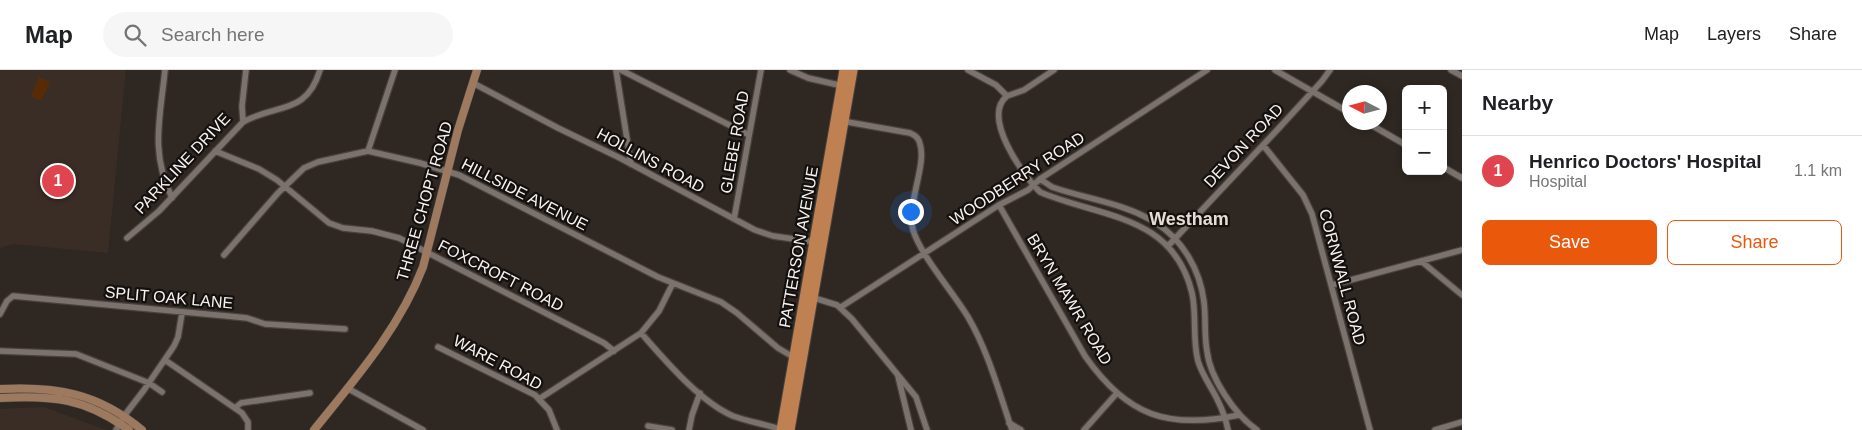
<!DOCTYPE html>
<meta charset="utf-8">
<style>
body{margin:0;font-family:Arial,sans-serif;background:#f6f6f6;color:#202124}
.controls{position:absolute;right:15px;top:15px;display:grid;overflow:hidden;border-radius:8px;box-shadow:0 2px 8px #0003}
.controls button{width:45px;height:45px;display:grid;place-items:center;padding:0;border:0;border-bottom:1px solid #e0e0e0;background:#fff;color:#202124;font:25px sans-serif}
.compass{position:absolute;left:1342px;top:15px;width:45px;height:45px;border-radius:50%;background:#fff;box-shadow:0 2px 8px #0003;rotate:276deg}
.you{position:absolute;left:910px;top:141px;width:18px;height:18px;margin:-12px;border:4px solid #fff;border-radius:50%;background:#1a73e8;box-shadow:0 0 0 8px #1a73e833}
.badge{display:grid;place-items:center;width:32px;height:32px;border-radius:50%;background:#ea580c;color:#fff;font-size:16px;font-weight:700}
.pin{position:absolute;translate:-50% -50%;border:2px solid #fff;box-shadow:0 1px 5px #0006}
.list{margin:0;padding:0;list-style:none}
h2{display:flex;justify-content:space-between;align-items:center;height:65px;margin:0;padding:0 20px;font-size:21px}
h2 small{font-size:16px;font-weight:400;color:#757577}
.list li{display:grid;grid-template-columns:32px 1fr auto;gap:15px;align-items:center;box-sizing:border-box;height:70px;padding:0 20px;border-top:1px solid #e0e0e0}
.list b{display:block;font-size:19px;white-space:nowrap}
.list p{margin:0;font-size:16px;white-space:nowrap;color:#757577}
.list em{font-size:16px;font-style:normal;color:#757577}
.actions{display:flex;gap:10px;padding:15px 20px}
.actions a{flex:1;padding:11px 0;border:1px solid #ea580c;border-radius:8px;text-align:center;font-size:18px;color:#ea580c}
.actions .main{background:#ea580c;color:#fff}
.icon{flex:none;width:28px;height:28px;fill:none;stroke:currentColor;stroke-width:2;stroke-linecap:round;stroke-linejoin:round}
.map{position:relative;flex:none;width:1462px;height:360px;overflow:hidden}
header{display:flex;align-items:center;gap:30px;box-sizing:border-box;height:70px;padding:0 25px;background:#fff;border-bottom:1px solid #e0e0e0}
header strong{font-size:24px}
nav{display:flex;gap:28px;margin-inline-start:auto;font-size:18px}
.search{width:350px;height:45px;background:#f6f6f6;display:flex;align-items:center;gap:12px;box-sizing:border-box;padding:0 18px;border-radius:28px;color:#757577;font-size:19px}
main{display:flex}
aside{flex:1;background:#fff}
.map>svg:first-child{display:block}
.built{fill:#3a2d25}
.green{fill:#582b05}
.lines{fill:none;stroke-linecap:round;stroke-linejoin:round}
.minor-casing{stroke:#48423d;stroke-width:8}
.secondary-casing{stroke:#48423d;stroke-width:9}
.primary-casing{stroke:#48423d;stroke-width:11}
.minor{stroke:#7b726d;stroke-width:5.5}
.secondary{stroke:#9d7960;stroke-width:8}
.primary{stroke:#bf8052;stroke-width:9}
.labels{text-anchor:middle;stroke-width:4.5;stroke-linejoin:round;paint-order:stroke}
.street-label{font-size:16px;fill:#f7f2ef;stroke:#14100e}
.neighbourhood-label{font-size:18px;font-weight:bold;fill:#e6dcd6;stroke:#14100e}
</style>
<header>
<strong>Map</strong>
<div class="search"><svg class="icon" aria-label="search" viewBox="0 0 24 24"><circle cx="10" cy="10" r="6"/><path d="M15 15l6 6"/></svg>Search here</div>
<nav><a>Map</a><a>Layers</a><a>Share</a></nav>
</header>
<main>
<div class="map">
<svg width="1462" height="360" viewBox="0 0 1462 360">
<rect width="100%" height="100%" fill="#2e2722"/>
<path class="built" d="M0 0H126L108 183 12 174 0 178Z
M44 337 104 359 106 360H0V339Z"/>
<path class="green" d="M39 7 50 12 41 31 31 26Z"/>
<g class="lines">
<defs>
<path id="minor" d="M165 0C160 49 150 82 172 128
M616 0 631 94
M621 0 749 65
M790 0 808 8 843 16
M968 0 996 15 1007 26
M1275 0 1350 43
M1451 0 1462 6
M473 13 558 58 620 88 755 160 773 166 815 172
M1007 26C981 47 1023 105 1040 122 1101 148 1173 144 1192 223 1197 245 1192 268 1198 291 1202 305 1212 318 1218 331 1223 341 1226 350 1228 360
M1007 26 1024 20 1054 0
M842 51 910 63C915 65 919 68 920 74 927 95 906 135 913 160 921 186 953 222 968 247 988 281 999 322 1012 360
M243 52C277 33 306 46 320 0
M1366 52 1406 75
M1263 75 1303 125 1312 144 1370 360
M215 81 259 99 277 110 329 153 343 158 372 161 399 168 604 273 614 281
M368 81 395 0
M1443 97 1462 108
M1040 109 1052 117C1086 129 1125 133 1156 153 1183 170 1200 200 1204 232 1206 248 1204 265 1207 281 1210 308 1235 345 1257 360
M999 135 1085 286C1127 346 1168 360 1239 345
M734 149 761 0
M127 168 159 141 243 52 242 36 246 0
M1168 176 1279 58 1322 11 1330 0
M224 185 278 123 304 98 318 92 368 81 420 93 459 105 658 207 721 232 737 243 778 278 795 288
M1421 191 1462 225
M1332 215 1462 180
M811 227 837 235 852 249 916 327 927 360
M841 237 999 135 1028 120 1040 109 1207 0
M0 244 7 231 13 226 227 246 247 248 265 254 345 259
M641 263C665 290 700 332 733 346 749 352 766 354 782 360
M438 277 535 325 549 340 557 360
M0 281 76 284 149 313 162 322
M165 290 242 343 248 352V360
M898 306 911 360
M347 318 423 360
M539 329 641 263 659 241 673 213
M235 338 241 333 310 323
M1009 353 1021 360
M648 356 672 360
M116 360 124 346 144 320 174 276 178 267 182 243
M689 360 692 345 700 323
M1084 360 1117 323
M1435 360 1462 352"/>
<path id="secondary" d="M0 319C56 316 98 323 142 360
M0 328C52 325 85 328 129 360
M314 360C355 309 399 259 423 197L458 60 477 0"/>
<path id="primary" d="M781 360 844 0
M790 360 853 0"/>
</defs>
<use href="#minor" class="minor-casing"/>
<use href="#secondary" class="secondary-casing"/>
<use href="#primary" class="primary-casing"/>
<use href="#minor" class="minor"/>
<use href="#secondary" class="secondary"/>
<use href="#primary" class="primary"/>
</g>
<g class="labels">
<g class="street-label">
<text transform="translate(734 72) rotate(-80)" y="6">GLEBE ROAD</text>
<text transform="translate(1243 75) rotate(-47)" y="6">DEVON ROAD</text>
<text transform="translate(651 90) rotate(28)" y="6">HOLLINS ROAD</text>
<text transform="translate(182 93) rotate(-47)" y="6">PARKLINE DRIVE</text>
<text transform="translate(1017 108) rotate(-33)" y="6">WOODBERRY ROAD</text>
<text transform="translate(525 124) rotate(27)" y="6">HILLSIDE AVENUE</text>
<text transform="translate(424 131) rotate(-74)" y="6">THREE CHOPT ROAD</text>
<text transform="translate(798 177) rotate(-80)" y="6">PATTERSON AVENUE</text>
<text transform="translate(501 205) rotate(27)" y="6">FOXCROFT ROAD</text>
<text transform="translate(1343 207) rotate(75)" y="6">CORNWALL ROAD</text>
<text transform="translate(169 227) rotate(5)" y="6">SPLIT OAK LANE</text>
<text transform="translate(1070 229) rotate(59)" y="6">BRYN MAWR ROAD</text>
<text transform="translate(498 292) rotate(28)" y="6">WARE ROAD</text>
</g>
<g class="neighbourhood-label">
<text x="1189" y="155">Westham</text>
</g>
</g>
</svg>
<div class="controls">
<button>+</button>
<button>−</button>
</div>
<svg class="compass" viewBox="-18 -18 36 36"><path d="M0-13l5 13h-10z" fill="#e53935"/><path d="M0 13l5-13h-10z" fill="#757577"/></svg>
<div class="you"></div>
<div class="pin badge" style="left:58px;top:111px;background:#e0444e">1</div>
</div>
<aside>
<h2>Nearby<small></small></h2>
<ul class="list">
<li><span class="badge" style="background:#e0444e">1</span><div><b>Henrico Doctors' Hospital</b><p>Hospital</p></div><em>1.1 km</em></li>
</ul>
<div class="actions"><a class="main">Save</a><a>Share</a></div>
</aside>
</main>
